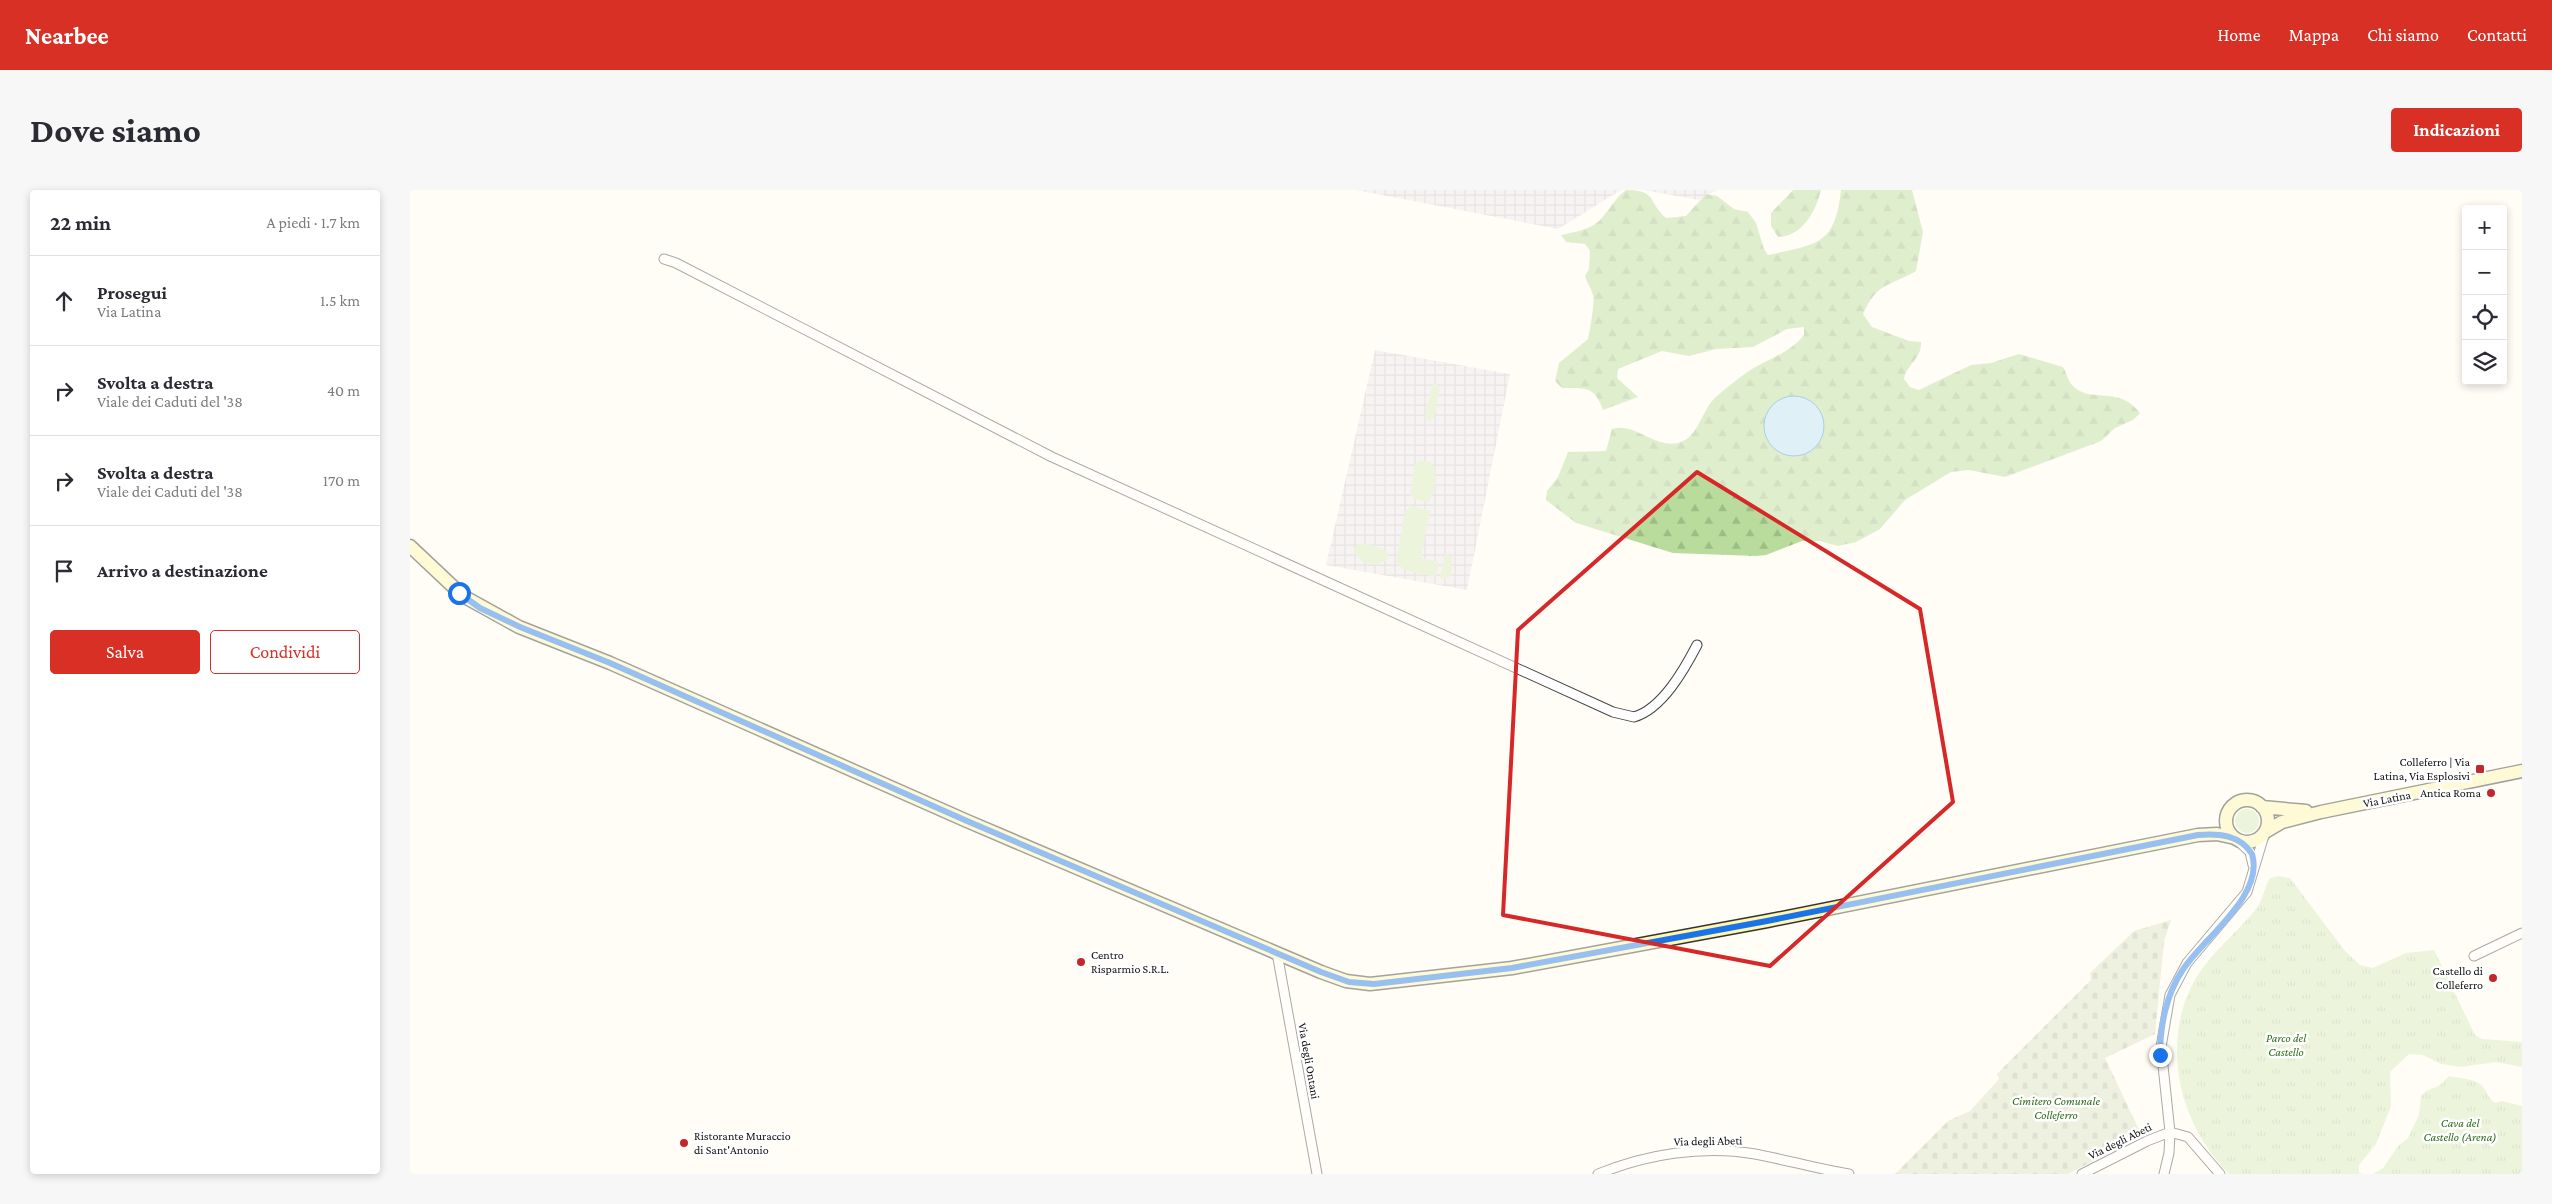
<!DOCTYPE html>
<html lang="it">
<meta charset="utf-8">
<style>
body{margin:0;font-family:"Crimson Pro",serif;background:#f7f7f7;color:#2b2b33}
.controls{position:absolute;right:15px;top:15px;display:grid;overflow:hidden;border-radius:5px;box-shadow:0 2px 8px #0003}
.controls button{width:45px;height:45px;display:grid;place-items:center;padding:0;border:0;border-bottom:1px solid #e1e1e2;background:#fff;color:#2b2b33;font:25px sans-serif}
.stop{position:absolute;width:15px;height:15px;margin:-11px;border:4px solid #1a73e8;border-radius:50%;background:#fff}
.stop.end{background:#1a73e8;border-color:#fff;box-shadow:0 1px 5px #0008}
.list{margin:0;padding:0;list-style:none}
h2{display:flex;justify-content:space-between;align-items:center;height:65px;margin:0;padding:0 20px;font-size:21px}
h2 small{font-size:16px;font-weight:400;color:#7c7c81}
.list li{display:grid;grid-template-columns:32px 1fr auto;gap:15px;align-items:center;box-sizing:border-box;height:90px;padding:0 20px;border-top:1px solid #e1e1e2}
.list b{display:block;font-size:19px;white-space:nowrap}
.list p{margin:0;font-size:16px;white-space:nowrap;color:#7c7c81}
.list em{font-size:16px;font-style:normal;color:#7c7c81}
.actions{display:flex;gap:10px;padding:15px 20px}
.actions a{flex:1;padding:11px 0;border:1px solid #d93025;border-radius:5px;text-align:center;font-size:18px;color:#d93025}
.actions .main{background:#d93025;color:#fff}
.icon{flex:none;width:28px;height:28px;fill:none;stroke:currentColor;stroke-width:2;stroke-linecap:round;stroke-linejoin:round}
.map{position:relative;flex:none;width:2112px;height:984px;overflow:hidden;border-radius:5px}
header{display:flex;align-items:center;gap:30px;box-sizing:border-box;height:70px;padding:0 25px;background:#d93025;color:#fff}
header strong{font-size:24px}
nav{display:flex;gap:28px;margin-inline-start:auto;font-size:18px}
.intro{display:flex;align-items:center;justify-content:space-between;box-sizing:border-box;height:120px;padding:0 30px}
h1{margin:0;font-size:35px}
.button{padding:12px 22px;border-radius:5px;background:#d93025;color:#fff;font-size:18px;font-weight:700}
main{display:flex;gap:30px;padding:0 30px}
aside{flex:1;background:#fff;border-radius:5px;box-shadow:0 2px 8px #0003}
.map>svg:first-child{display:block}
.industrial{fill:url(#industrial-grid)}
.grass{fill:#d5ebbd}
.forest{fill:url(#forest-firs)}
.cemetery{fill:url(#cemetery-stones)}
.park{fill:url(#park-tufts)}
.water{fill:#b9e0f7;stroke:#3f96cf}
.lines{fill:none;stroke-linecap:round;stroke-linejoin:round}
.minor-casing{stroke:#444;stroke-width:11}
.secondary-casing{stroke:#333;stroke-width:15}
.minor{stroke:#fff;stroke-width:9}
.secondary{stroke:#fff6b0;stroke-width:12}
.route{stroke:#1a73e8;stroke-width:6}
.marked{fill:none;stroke:#d62828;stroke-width:4;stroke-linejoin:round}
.poi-dot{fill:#c4262e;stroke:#fff;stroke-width:2}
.labels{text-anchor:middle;stroke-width:5;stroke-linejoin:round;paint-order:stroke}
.poi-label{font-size:12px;fill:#111;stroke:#fff;text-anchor:end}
.street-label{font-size:12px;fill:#111;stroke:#fff}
.park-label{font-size:12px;font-style:italic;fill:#2f6b1f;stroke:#fff}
</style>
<header>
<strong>Nearbee</strong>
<nav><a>Home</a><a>Mappa</a><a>Chi siamo</a><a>Contatti</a></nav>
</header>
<div class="intro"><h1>Dove siamo</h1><a class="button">Indicazioni</a></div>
<main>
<aside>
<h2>22 min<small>A piedi · 1.7 km</small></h2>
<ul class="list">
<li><svg class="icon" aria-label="ahead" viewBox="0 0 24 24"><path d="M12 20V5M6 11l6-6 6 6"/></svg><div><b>Prosegui</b><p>Via Latina</p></div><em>1.5 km</em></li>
<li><svg class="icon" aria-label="right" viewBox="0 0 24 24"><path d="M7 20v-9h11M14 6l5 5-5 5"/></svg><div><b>Svolta a destra</b><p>Viale dei Caduti del '38</p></div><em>40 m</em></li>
<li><svg class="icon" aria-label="right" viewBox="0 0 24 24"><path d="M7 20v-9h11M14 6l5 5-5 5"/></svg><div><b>Svolta a destra</b><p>Viale dei Caduti del '38</p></div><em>170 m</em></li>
<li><svg class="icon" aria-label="arrive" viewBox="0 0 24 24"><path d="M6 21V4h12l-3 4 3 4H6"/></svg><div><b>Arrivo a destinazione</b></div></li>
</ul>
<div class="actions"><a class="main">Salva</a><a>Condividi</a></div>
</aside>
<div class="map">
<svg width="2112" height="984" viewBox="0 0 2112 984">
<defs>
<pattern id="industrial-grid" width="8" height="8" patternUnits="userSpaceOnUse" patternTransform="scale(1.25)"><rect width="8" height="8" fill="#eee6ef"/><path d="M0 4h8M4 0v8" fill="none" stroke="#cbc4cc"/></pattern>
<pattern id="forest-firs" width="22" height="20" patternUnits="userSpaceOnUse" patternTransform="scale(1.25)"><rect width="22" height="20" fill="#b9dc9c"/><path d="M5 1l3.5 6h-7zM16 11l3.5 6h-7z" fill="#9ebc85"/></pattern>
<pattern id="cemetery-stones" width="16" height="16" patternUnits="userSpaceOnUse" patternTransform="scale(1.25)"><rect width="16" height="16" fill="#d9e3c4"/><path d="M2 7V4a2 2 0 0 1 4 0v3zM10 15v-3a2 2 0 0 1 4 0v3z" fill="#b9c2a7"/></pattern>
<pattern id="park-tufts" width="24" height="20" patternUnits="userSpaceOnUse" patternTransform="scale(1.25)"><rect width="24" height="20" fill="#d5ebbd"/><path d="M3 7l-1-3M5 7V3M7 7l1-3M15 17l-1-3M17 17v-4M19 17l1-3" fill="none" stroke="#b6c8a1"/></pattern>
</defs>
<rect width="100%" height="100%" fill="#fffdf5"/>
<path class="industrial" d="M946 0H1211L1148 39Z
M1233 0H1306L1289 10Z
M965 160 1100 184 1057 400 916 375Z"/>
<path class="grass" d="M1026 193 1030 199 1024 227 1019 232 1015 226 1022 195Z
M1010 270 1021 272C1029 288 1026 297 1019 312L1003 309 1000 304 1005 274Z
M1001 316 1020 320 1011 368 1029 372 1026 387 994 380 986 372 995 321Z
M950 353 972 358 978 364 977 370 966 375 953 372 944 363 946 356Z
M1035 364 1042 367 1041 386 1036 389 1030 388Z
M1825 631a12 12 0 1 1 24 0a12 12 0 1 1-24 0Z"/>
<path class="forest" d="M1216 0C1247 0 1237 11 1256 28L1276 26 1296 4 1307 6 1324 19 1338 22 1346 33 1354 59 1358 65C1407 54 1425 56 1431 0H1502L1513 42 1506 81C1479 97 1468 91 1453 124L1462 137 1499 151 1511 152C1512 169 1497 174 1494 189L1500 197 1509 200 1561 175 1581 173 1609 164 1653 177C1656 182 1658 190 1662 195 1680 215 1708 194 1730 223L1723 230 1705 238 1691 251 1595 287 1559 280 1541 282 1495 310 1470 339 1446 352 1428 356 1410 351H1392L1356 365 1346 366 1263 363 1166 333 1136 310 1137 301 1148 287 1158 262 1196 261 1202 239C1225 232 1243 258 1268 253 1289 248 1291 220 1306 207 1313 200 1328 189 1336 183 1356 169 1378 165 1394 145V137L1377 139 1343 157 1306 159 1279 166 1252 161 1208 179 1207 188 1228 207 1193 220C1184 194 1174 199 1152 198L1145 191 1149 173 1178 149C1180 141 1185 111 1183 105 1181 98 1177 93 1175 86L1179 79 1180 61 1175 54 1156 52 1151 45C1164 42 1180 40 1189 31 1199 21 1205 8 1216 0Z
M1383 0H1411C1406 21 1392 47 1368 47L1361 36V23Z"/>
<path class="cemetery" d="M1761 730 1754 751 1745 844 1695 868 1732 946 1658 984H1485L1538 931 1560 921 1589 889 1587 884 1681 790 1680 783 1724 741Z"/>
<path class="park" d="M1869 686 1880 688 1935 761 1950 775 1963 778 1996 763 2024 760 2065 845 2072 849 2112 852V877L2086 872 2051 877 2031 874 2013 865 1999 864 1980 882 1981 916 1966 954 1949 975V982L1952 984H1819C1770 935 1751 858 1782 795 1797 766 1826 744 1846 719 1853 710 1854 698 1860 688Z
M2039 886C2048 888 2068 889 2073 897 2078 903 2078 908 2085 913L2092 911 2112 916V984H1963L1973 978 1988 956 1998 948 2009 925 2011 906 2016 901 2029 896Z"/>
<path class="water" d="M1354 236a30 30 0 1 1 60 0a30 30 0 1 1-60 0Z"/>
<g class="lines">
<defs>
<path id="minor" d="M254 69 266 73 642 267 1203 522 1224 527C1252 519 1274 480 1287 455
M1825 648 1840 662 1843 675
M867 763 907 984
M2064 766 2112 743
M1188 984C1237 964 1293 955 1345 964 1377 970 1408 979 1439 984
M1672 984 1737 951 1760 942 1778 947 1810 984
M1754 984 1759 963 1760 942 1751 857 1760 805 1777 773 1837 702 1855 642"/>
<path id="secondary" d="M0 356 53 406 109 437 200 473 557 631 911 782 936 791 960 794 1102 778 1357 731 1788 645 1807 644 1825 648
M1816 631a21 21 0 1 1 42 0a21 21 0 1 1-42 0Z
M1852 617 1896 621
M1855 642 1872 632 1911 622 2112 581"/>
</defs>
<use href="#minor" class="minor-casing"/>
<use href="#secondary" class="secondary-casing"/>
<use href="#minor" class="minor"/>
<use href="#secondary" class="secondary"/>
</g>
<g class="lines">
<path class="route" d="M49 403 70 418 110 437 200 473 557 631 911 782 939 792 964 794 1102 778 1357 731 1788 645C1809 643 1830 645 1842 664 1855 706 1792 749 1772 781 1756 805 1750 837 1750 865"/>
</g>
<path d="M0 0H2112V984H0ZM1287 282 1510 419 1543 612 1360 776 1093 725 1108 440Z" fill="#fffdf5" fill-opacity=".55" fill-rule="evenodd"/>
<path class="marked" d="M1287 282 1510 419 1543 612 1360 776 1093 725 1108 440Z"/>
<g class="poi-dot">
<rect x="2065" y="574" width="10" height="10" rx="2.5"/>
<circle cx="2081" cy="603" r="5"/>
<circle cx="671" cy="772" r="5"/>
<circle cx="2083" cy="788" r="5"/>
<circle cx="274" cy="953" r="5"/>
</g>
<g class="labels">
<g class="poi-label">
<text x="2060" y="576">Colleferro | Via<tspan x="2060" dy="14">Latina, Via Esplosivi</tspan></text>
<text x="2071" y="607">Antica Roma</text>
<text x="681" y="769" text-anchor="start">Centro<tspan x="681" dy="14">Risparmio S.R.L.</tspan></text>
<text x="2073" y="785">Castello di<tspan x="2073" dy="14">Colleferro</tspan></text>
<text x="284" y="950" text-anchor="start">Ristorante Muraccio<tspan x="284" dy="14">di Sant'Antonio</tspan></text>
</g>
<g class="street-label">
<text transform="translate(1977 609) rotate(-11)" y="4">Via Latina</text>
<text transform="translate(899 871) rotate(80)" y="4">Via degli Ontani</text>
<text transform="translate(1298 951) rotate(-1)" y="4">Via degli Abeti</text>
<text transform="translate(1710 951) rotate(-26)" y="4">Via degli Abeti</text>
</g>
<g class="park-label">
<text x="1876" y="852">Parco del<tspan x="1876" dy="14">Castello</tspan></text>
<text x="1646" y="915">Cimitero Comunale<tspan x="1646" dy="14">Colleferro</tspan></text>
<text x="2050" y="937">Cava del<tspan x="2050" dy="14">Castello (Arena)</tspan></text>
</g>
</g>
</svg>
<div class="controls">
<button>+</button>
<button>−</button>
<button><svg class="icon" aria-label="locate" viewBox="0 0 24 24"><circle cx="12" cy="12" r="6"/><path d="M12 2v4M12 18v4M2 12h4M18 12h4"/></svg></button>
<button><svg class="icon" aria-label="layers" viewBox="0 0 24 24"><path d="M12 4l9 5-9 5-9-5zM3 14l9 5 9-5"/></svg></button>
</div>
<div class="stop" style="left:49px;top:403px"></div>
<div class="stop end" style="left:1750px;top:865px"></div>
</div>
</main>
